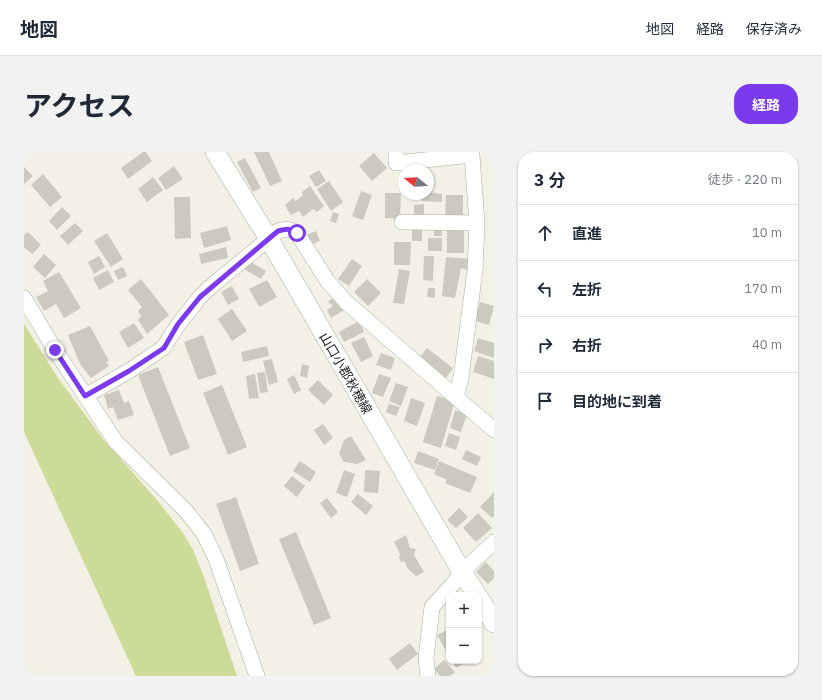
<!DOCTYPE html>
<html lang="ja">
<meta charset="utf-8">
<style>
body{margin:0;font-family:"IBM Plex Sans","Noto Sans JP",sans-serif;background:#f2f2f3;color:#1f2937}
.controls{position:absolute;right:12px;bottom:12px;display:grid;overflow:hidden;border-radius:8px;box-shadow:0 1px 3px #0004}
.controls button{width:36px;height:36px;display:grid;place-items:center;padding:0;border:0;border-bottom:1px solid #e0e1e3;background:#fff;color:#1f2937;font:20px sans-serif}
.compass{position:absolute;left:374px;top:12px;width:36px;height:36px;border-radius:50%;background:#fff;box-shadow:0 1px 3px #0004;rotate:288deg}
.stop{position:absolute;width:12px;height:12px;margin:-9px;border:3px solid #7c3aed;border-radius:50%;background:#fff}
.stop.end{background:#7c3aed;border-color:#fff;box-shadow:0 1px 4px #0008}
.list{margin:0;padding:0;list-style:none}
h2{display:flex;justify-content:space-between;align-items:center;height:52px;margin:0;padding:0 16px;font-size:17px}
h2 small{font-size:13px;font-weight:400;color:#747a83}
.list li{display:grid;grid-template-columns:26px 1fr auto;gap:12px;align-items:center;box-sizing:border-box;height:56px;padding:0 16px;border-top:1px solid #e0e1e3}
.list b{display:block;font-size:15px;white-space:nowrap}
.list em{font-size:13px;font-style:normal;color:#747a83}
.icon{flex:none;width:22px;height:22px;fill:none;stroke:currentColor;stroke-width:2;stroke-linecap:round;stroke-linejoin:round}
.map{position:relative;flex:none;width:470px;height:524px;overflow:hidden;border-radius:16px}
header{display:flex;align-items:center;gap:24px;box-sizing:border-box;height:56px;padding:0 20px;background:#fff;border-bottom:1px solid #e0e1e3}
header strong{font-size:19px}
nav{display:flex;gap:22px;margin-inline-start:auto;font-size:14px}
.intro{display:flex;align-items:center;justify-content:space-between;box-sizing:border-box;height:96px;padding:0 24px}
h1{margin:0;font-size:28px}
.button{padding:10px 18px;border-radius:16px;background:#7c3aed;color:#fff;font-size:14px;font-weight:700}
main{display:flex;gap:24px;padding:0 24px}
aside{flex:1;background:#fff;border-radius:16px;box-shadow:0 1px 3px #0004}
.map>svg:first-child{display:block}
.green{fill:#ccdb97}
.building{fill:#cccabf}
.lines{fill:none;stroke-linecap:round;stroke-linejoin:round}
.minor-casing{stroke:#adaca1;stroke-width:16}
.major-casing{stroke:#adaca1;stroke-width:20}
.minor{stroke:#fff;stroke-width:15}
.major{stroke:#fff;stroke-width:19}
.route{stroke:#7c3aed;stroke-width:5}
.labels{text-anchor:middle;stroke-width:3.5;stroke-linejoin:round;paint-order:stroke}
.street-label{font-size:13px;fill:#1b1b17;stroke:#fff}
</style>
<header>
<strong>地図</strong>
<nav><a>地図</a><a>経路</a><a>保存済み</a></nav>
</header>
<div class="intro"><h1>アクセス</h1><a class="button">経路</a></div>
<main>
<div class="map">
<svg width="470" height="524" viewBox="0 0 470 524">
<rect width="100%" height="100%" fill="#f3f1e5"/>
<path class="green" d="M0 172 34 226 79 287 133 348 159 381 169 398 180 425 213 524H112L0 280Z"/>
<path class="building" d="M119 0H122L128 9 104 27 97 16Z
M230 0H245L258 29 246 34Z
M350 1 363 16 348 29 335 14Z
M221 6 237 36 229 40 213 10Z
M150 14 159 27 142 38 134 26Z
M0 15 9 24 0 32Z
M295 18 302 29 292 35 285 24Z
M19 22 38 45 26 55 7 33Z
M129 25 139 38 123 50 114 37Z
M305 29 319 50 307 59 293 37Z
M286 34 300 54 293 60 289 57 279 65 275 59 267 63 261 53 269 46 272 49 279 43 278 40Z
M337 39 348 43 339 68 328 64Z
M404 40 418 42V50L398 49 399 42H404Z
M361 41H377L376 67 361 66Z
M422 43H439V66H421Z
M150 45H166L167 86 151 87Z
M400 52V66H390V53Z
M38 55 47 64 33 78 25 69Z
M309 60 315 62 312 71 306 69Z
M51 71 59 79 44 93 36 84Z
M203 74 207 88 180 96 176 81Z
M417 74 418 84H410V75Z
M388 75 398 76V89H388Z
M423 78H440V101H423Z
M292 79 296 89 286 93 282 83Z
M4 80 17 93 8 102 1 96 0 97V83Z
M83 81 99 107 87 115 70 89Z
M404 86H418V99H404Z
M370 90H387L386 113H370Z
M202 95 204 106 177 112 175 102Z
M20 102 32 113 21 126 9 115Z
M75 104 81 115 70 122 64 110Z
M400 104H410L409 129 399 128Z
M422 105 448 107 446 119 437 116 431 146 418 144Z
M328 107 338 114 325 134 314 127Z
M225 109 242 119 237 127 220 117Z
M99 115 103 124 94 128 90 119Z
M375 117 386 119 380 152 369 151Z
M84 118 90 130 75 138 69 126Z
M35 120 57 156 40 166 32 152 20 159 12 145 24 139 19 129Z
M117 127 145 163 123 182 114 168 117 164 114 159 118 155 104 138Z
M343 127 357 141 344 154 330 140Z
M243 128 253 145 235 155 225 137Z
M208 134 215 147 204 153 197 140Z
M404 136H411V146L403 145Z
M310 145 322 157 307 166 303 158 309 154 304 150Z
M456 150 470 154 465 173 451 169Z
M208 157 223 179 208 189 194 167Z
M335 169 340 180 320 190 315 180Z
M110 171 120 186 104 196 95 180Z
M66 174 85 209 82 210 85 214 67 226 56 212 44 183Z
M179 183 193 222 174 228 160 190Z
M340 185 349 204 337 210 327 191Z
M454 186 470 191V206L450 199Z
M243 194 245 204 219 210 217 200Z
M403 196 429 216 420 229 393 209Z
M357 201 371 206 367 218 352 213Z
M454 204 470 209V227L449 220Z
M248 207 254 230 245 233 239 209Z
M278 212 285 214 283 226 276 224Z
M134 215 166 296 146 304 114 223Z
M241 220 244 240 236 241 233 221Z
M231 222 235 246 225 247 222 224Z
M355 222 367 226 359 245 348 241Z
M270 223 277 238 270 242 263 227Z
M294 228 309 243 300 253 284 238Z
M372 231 384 235 377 254 365 249Z
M198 233 223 295 204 303 179 241Z
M95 238 100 251 105 249 110 263 94 268 89 255 84 257 80 243Z
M413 244 431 249 417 296 399 290Z
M387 246 401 251 393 274 380 269Z
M365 252 376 255 372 264 362 260Z
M431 258 443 262 437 280 426 276Z
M299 272 309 286 300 293 290 278Z
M425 281 436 285 432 298 421 294Z
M327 284 342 308 333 312 320 310 315 302 320 288Z
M442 298 457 305 453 314 438 307Z
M394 299 415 307 411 318 390 311Z
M276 309 292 320 286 330 269 319Z
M415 309 453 325 446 341 421 331 423 328 410 322Z
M320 318 331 322 323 345 312 341Z
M341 318 356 319 354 341 340 340Z
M268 324 281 334 273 345 260 334Z
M470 340V364L468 366 456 355Z
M334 342 349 354 342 363 327 350Z
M212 345 235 412 216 419 192 352Z
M303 346 314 360 307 366 296 351Z
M435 356 444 365 432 376 423 368Z
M454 361 468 376 452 390 439 376Z
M272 380 307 466 290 473 255 387Z
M382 383 386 396 392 397 390 403 400 420 392 424 384 417 380 409 377 410 375 405 376 402 370 390Z
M462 410 470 419V426L464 432 452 420Z
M423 478 425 480V504L413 483Z
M386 491 394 502 373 518 365 507Z
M420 508 431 520 426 524H416L410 517Z
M428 509H443L432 516Z"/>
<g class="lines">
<defs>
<path id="minor" d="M372 0V11L448 3 453 71 451 118 437 226 432 245
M378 70 453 71
M0 146 31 198 92 290 162 359 180 382 192 407 233 524
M61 244 105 219 139 196 154 173 176 145 184 137 254 79C262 77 266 76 273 81L304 130 323 151 470 278
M404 524 402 506 408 455 429 432 438 420 470 390"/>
<path id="major" d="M191 0 245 87 438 420 453 443
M455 446 470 471"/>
</defs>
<use href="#minor" class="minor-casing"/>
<use href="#major" class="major-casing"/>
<use href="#minor" class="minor"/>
<use href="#major" class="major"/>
</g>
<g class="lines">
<path class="route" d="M31 198 61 244 105 219 140 196 154 172 176 145 254 79C262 77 266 76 273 81"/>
</g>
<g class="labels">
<g class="street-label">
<text transform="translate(322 221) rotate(60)" y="5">山口小郡秋穂線</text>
</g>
</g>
</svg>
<div class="controls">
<button>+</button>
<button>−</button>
</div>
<svg class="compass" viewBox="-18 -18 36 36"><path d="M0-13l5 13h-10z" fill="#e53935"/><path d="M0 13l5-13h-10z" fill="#747a83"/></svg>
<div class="stop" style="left:273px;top:81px"></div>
<div class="stop end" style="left:31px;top:198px"></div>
</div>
<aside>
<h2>3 分<small>徒歩 · 220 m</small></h2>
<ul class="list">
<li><svg class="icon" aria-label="ahead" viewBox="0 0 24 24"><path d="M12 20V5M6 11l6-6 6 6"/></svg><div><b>直進</b></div><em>10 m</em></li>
<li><svg class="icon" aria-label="left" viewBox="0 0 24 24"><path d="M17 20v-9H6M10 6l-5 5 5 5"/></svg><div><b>左折</b></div><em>170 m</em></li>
<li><svg class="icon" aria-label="right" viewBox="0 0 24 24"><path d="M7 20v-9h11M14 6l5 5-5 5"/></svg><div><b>右折</b></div><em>40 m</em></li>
<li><svg class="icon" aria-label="arrive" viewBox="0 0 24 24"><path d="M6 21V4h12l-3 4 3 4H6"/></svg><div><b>目的地に到着</b></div></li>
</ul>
</aside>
</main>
